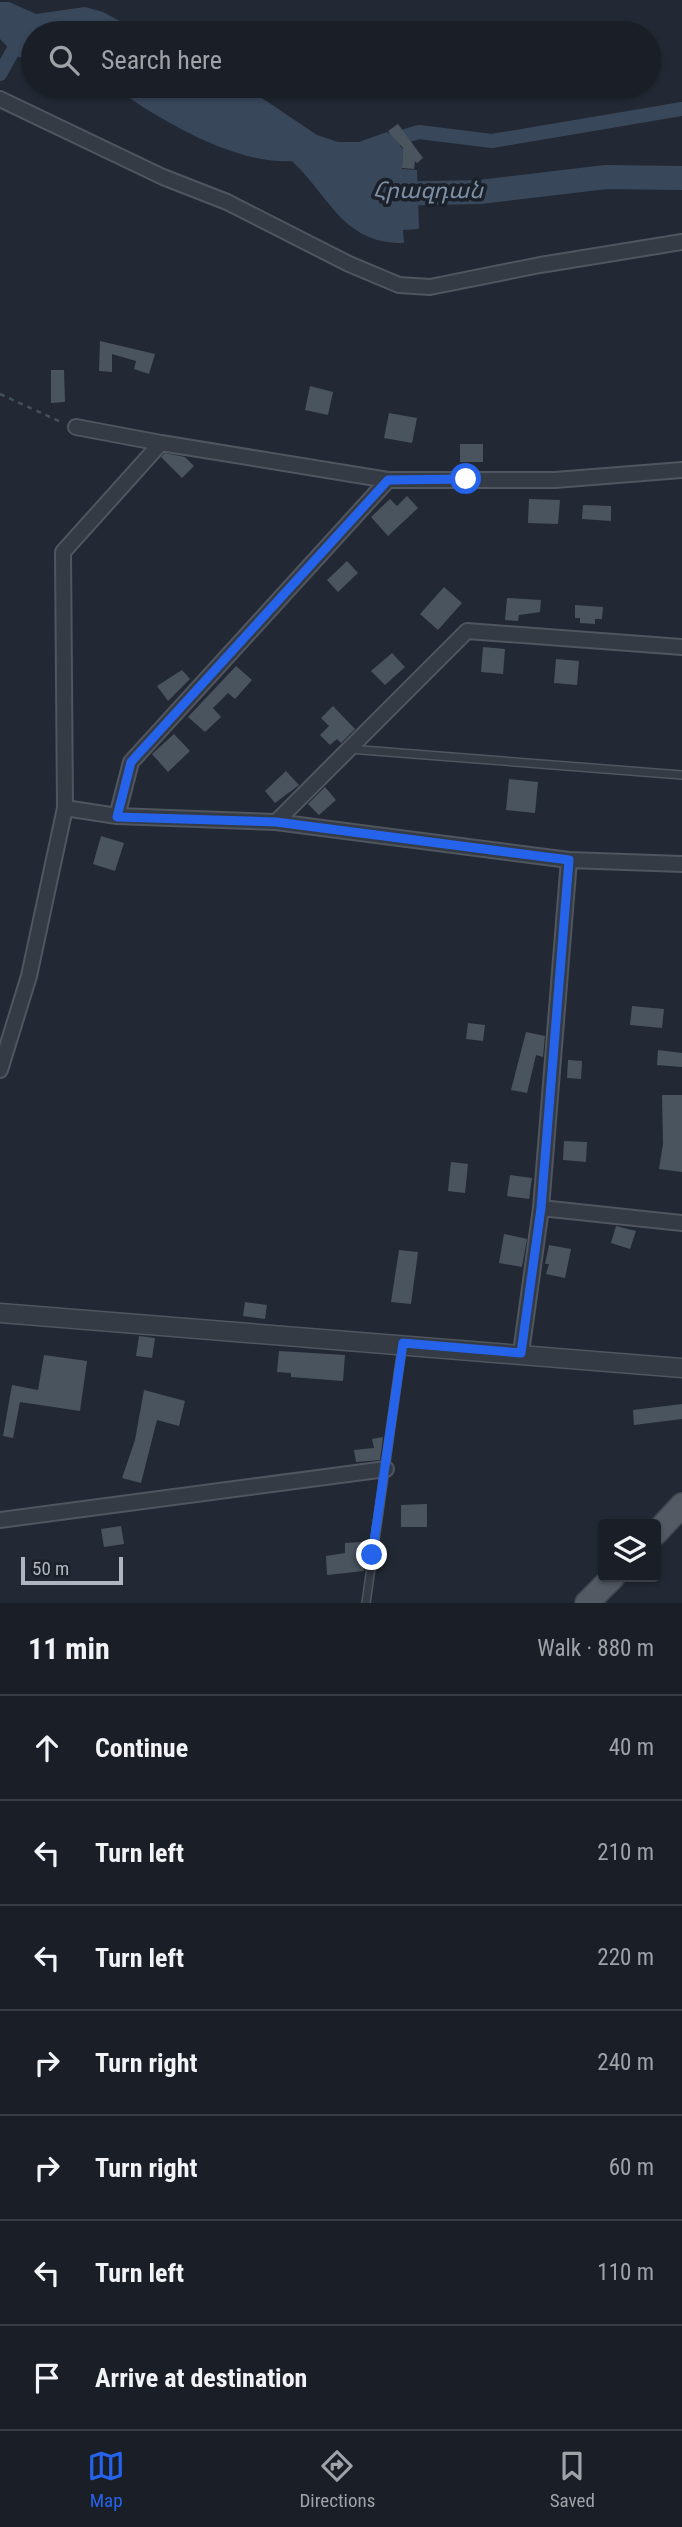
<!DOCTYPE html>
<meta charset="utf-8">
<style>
body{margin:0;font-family:"Roboto Condensed","Noto Sans Armenian",sans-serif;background:#23272f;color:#f1f3f6}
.controls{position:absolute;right:21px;bottom:21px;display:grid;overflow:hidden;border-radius:7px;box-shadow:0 2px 5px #0004}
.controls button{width:63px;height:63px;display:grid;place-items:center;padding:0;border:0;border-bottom:2px solid #383d44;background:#1a1f27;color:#f1f3f6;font:35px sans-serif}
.scale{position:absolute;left:21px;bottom:18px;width:102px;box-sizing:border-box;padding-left:7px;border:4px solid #afb6c1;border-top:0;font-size:19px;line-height:24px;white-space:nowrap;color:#afb6c1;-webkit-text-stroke:5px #1b2029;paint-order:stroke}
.stop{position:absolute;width:21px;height:21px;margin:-16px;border:5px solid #2563eb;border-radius:50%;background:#fff}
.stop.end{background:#2563eb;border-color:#fff;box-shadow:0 2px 7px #0008}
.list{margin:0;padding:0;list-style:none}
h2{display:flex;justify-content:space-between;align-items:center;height:91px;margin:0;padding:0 28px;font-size:30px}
h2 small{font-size:23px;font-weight:400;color:#9fa2a7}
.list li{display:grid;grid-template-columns:46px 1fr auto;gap:21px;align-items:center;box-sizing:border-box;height:105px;padding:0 28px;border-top:2px solid #383d44}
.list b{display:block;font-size:26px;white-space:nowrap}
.list em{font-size:23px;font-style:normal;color:#9fa2a7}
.icon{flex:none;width:38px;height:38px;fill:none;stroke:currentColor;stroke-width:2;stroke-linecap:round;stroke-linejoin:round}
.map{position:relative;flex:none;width:682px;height:1603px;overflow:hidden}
.search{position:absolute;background:#1a1f27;box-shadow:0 2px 5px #0004;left:21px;right:21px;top:21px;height:77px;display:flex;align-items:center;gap:18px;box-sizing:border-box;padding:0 24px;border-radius:38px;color:#9fa2a7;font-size:26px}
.sheet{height:826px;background:#1a1f27}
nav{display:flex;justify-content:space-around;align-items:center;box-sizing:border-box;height:98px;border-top:2px solid #383d44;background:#1a1f27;font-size:19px;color:#9fa2a7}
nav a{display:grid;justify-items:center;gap:4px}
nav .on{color:#2563eb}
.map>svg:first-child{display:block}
.water{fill:#39475b}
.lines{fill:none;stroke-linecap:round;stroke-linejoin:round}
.canal{stroke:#39475b;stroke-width:14}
.river{stroke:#39475b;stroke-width:24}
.building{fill:#4a545f}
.service-casing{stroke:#4f565f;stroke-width:10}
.minor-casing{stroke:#4f565f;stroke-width:18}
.tertiary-casing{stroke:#4f565f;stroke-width:21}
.primary-casing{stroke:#3e444e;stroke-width:26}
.path{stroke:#435254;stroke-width:2.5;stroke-dasharray:5 5;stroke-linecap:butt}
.service{stroke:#353b45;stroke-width:7}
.minor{stroke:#353b45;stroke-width:14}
.tertiary{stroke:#353b45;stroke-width:18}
.primary{stroke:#535a64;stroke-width:23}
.route{stroke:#2563eb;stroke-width:9}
.labels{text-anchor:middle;stroke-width:7;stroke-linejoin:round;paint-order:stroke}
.water-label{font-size:23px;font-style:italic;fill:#7b8ea6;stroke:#1b2029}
</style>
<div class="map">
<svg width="682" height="1603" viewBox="0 0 682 1603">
<rect width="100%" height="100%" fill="#222934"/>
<path class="water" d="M0 2H9L36 14 85 7 103 12 142 33H33V61L16 56 0 39Z
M112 86H244L317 135 338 142H359L387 132 403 149 402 169 417 170 419 229 403 230 404 243C343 244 331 198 292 161 235 165 158 119 112 86Z"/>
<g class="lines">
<path class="canal" d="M0 74 21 36
M388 141 419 132 492 141 682 109"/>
<path class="river" d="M384 194 480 192 606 177 682 178"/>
</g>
<path class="building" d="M398 124 423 158 417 163 415 161 414 169 402 168 403 148 388 131Z
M100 341 155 354 149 374 134 369 136 361 112 354V372L99 371Z
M51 370H64L65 402 51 403Z
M310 386 333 392 328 415 305 410Z
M389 413 417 418 412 443 384 438Z
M460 444H483V462H460Z
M165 453 185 457 194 466 182 478 161 457Z
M407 496 418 508 388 536 371 517 390 499 397 506Z
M529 499 560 500 558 524 528 523Z
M583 505 611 506V521L582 519Z
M347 561 358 573 338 592 327 580Z
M444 587 462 603 438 630 420 614Z
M507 598 541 600 540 612 519 615 518 621 505 620Z
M575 605 603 607 602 619H595V624L580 623V618H575Z
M483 647 505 649 503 674 481 672Z
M392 653 405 667 385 685 371 671Z
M556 659 579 661 577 685 554 683Z
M236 666 252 680 235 699 228 693 213 708 221 717 205 732 188 717Z
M182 670 190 679 168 701 157 686Z
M333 706 355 729 341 743 337 739 330 745 320 735 329 726 321 718Z
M174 734 190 751 168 772 152 754Z
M286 771 299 785 275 803 265 791Z
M509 779 538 782 535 813 506 810Z
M325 787 336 800 319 815 308 804Z
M101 836 124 843 115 871 93 864Z
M632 1006 664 1009 662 1028 630 1025Z
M468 1023 485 1025 483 1041 466 1039Z
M526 1032 545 1036 543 1057 536 1055 527 1093 511 1090Z
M658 1050 682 1053V1067L657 1065Z
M568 1060 582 1061 581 1079 567 1078Z
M662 1095H682V1172L659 1169 663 1144Z
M564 1141 587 1142 586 1162 563 1160Z
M451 1162 468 1164 465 1193 448 1191Z
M510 1175 532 1178 529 1199 507 1196Z
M616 1226 636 1231 630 1249 611 1243Z
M504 1234 527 1239 522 1267 499 1263Z
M549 1245 571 1249 565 1278 546 1274 549 1264H545Z
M399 1250 418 1252 411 1304 391 1302Z
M245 1302 267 1305 265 1319 243 1316Z
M139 1336 155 1338 152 1358 136 1356Z
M279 1351 345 1355 343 1381 291 1377V1373L277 1372Z
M44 1355 87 1361 80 1411 20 1402 13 1438 3 1436 12 1385 38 1390Z
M144 1390 185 1401 179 1426 157 1420 141 1483 122 1478 135 1440Z
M682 1404V1419L634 1425 633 1410Z
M383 1437 380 1460 356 1462 354 1450 374 1448 372 1439Z
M427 1504V1527H401V1505Z
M121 1526 124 1544 104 1547 101 1529Z
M362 1542 364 1571 327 1575 326 1556 345 1553V1543Z"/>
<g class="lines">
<defs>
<path id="service" d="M349 749 682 775
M366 1603 402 1348"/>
<path id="minor" d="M0 99 163 177 227 202 349 264 399 285 430 287 540 265 682 242
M76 427 161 443
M65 808 63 552 161 443 388 480
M117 816 131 762 388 480H555L682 470
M276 822 467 631 682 647
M0 1070 29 976 65 808 117 816 276 822 569 860 682 864
M541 1208 569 860
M521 1353 541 1208 682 1223
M0 1520 386 1469"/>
<path id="tertiary" d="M0 1313 682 1368"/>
<path id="primary" d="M656 1533 682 1505
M587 1603 613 1577"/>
</defs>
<use href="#service" class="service-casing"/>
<use href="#minor" class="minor-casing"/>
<use href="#tertiary" class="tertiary-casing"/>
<use href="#primary" class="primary-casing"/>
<path class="path" d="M0 394 63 423"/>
<use href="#service" class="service"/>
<use href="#minor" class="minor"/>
<use href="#tertiary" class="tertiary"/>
<use href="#primary" class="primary"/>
</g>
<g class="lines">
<path class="route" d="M372 1555 403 1343 521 1353 541 1208 569 860 276 822 117 817 131 762 388 480 466 479"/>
</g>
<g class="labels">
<g class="water-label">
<text x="428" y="198">Հրազդան</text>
</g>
</g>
</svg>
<div class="controls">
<button><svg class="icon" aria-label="layers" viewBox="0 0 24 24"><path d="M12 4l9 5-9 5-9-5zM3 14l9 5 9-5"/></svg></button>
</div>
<div class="scale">50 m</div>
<div class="stop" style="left:466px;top:479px"></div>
<div class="stop end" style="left:372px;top:1555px"></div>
<div class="search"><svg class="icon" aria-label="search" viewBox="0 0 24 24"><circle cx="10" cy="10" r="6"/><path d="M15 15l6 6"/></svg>Search here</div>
</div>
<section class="sheet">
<h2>11 min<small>Walk · 880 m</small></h2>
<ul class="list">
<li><svg class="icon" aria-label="ahead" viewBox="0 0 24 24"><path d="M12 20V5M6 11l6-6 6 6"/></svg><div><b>Continue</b></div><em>40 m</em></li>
<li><svg class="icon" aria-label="left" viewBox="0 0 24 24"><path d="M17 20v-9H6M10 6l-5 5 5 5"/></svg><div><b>Turn left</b></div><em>210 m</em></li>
<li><svg class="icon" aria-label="left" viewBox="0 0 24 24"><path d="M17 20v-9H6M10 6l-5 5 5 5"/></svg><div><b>Turn left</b></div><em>220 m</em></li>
<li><svg class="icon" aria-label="right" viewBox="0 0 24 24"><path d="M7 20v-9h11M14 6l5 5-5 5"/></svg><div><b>Turn right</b></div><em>240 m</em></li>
<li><svg class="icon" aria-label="right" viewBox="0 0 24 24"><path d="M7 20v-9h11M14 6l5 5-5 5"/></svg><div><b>Turn right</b></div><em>60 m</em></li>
<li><svg class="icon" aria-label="left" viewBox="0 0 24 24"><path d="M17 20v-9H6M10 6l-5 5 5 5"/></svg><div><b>Turn left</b></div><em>110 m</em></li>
<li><svg class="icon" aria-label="arrive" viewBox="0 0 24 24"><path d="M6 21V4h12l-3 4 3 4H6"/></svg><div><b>Arrive at destination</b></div></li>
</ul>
</section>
<nav>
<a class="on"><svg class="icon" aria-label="map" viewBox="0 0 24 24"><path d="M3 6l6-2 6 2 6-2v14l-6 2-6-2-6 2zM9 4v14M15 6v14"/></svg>Map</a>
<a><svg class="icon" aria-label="directions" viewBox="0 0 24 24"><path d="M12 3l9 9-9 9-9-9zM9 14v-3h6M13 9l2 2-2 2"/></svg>Directions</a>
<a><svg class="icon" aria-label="saved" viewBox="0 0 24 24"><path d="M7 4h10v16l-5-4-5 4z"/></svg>Saved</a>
</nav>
